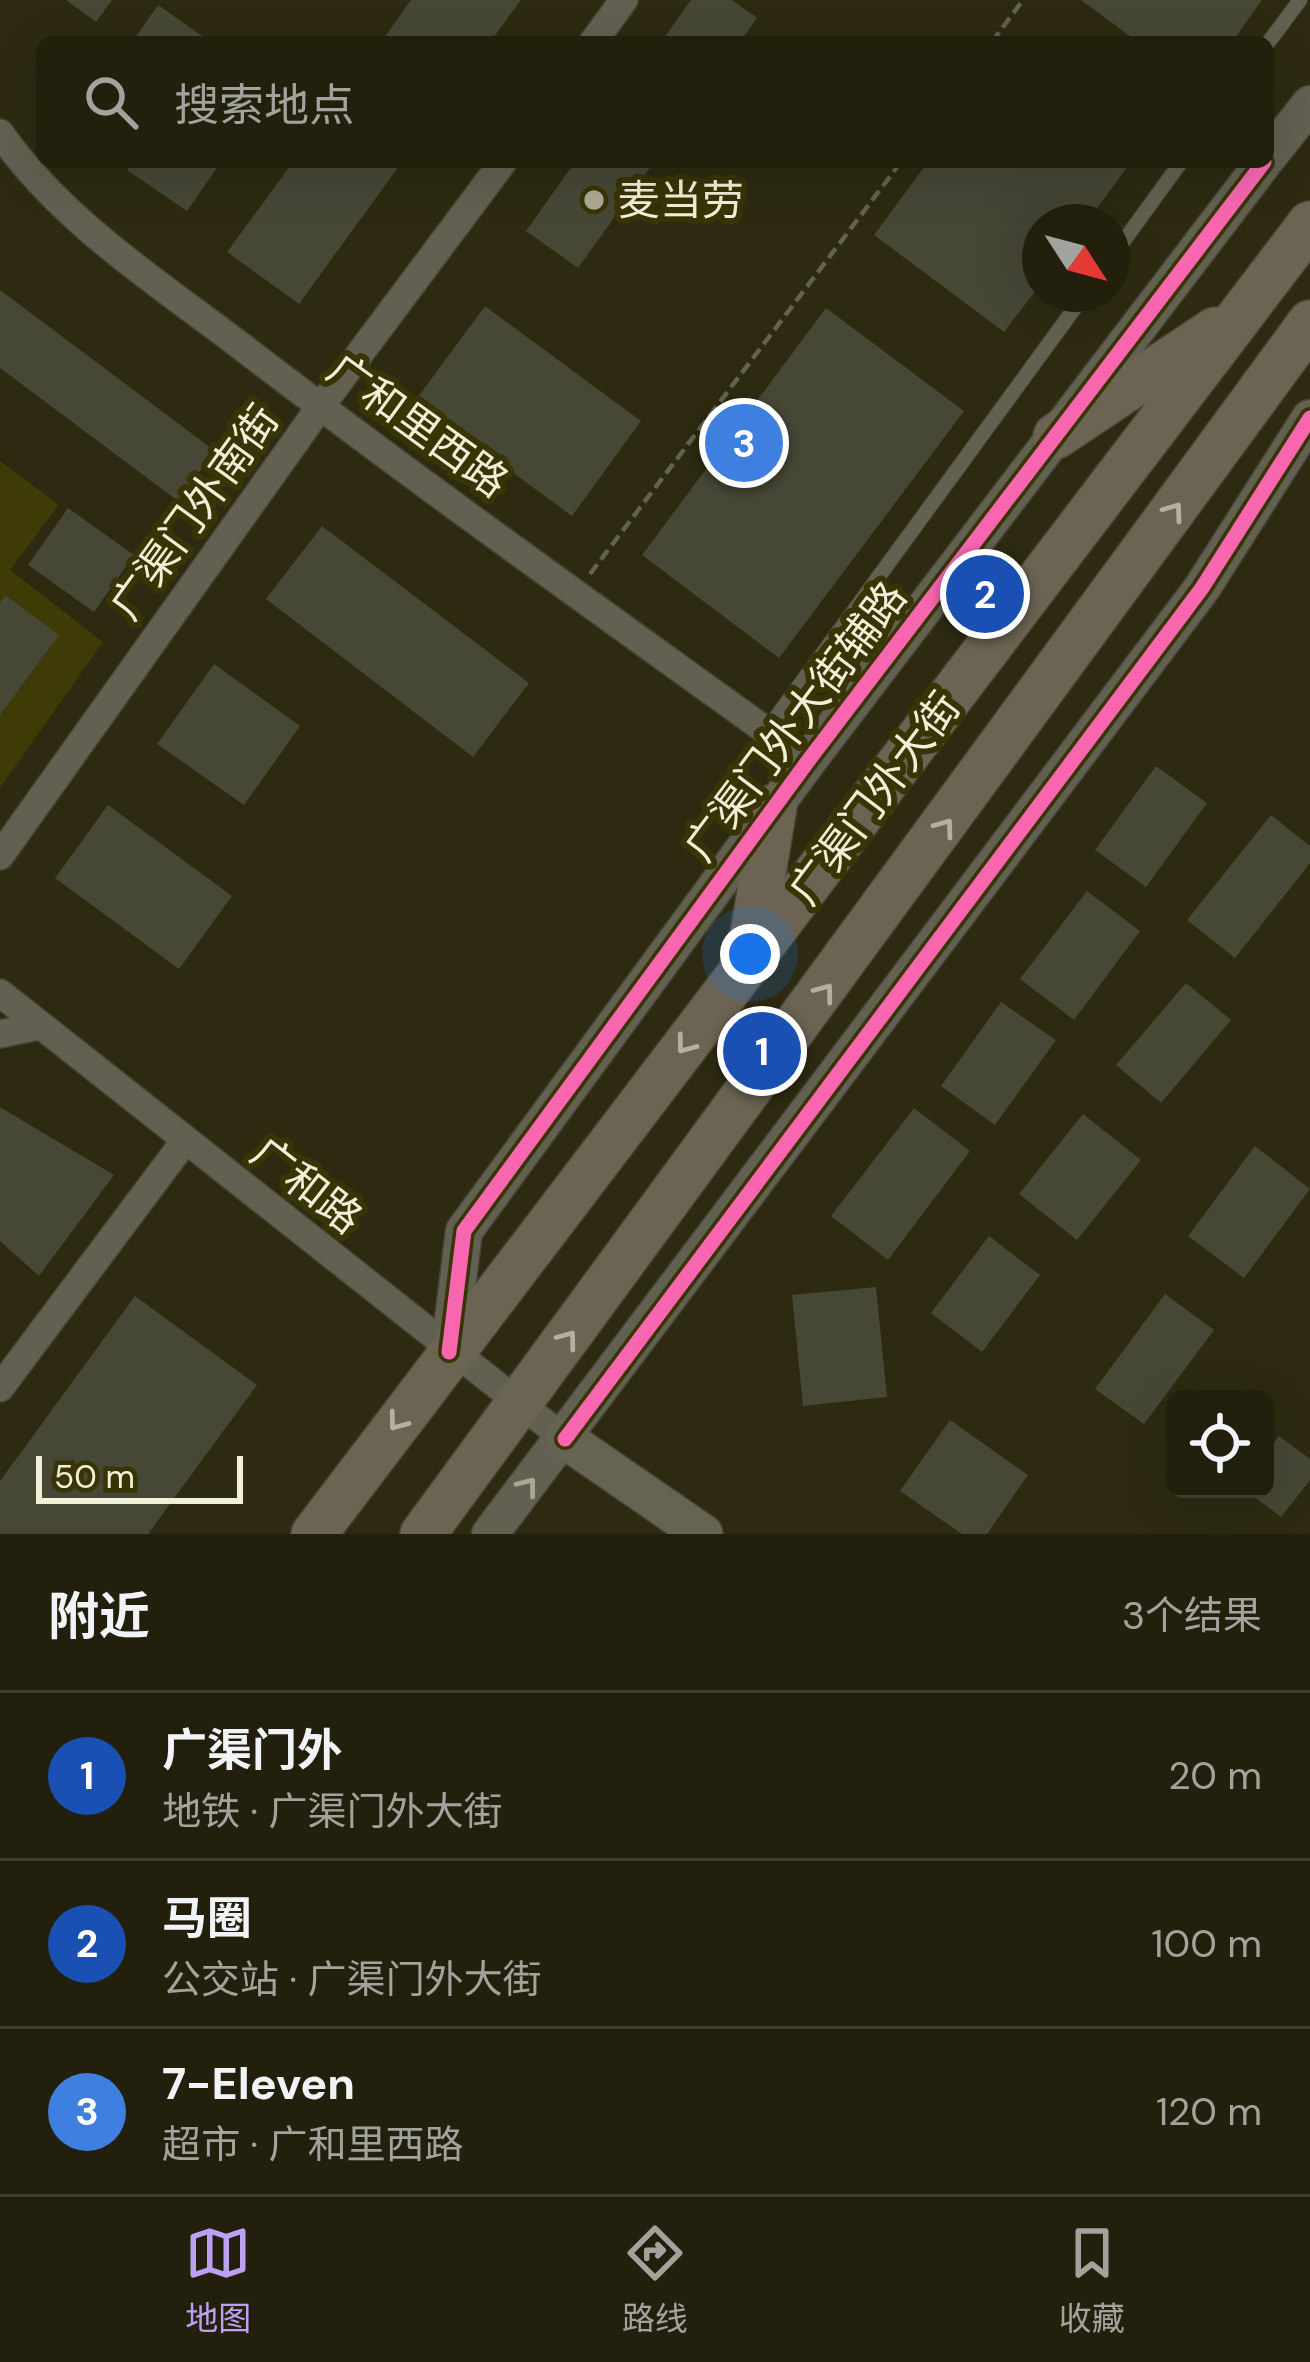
<!DOCTYPE html>
<html lang="zh">
<meta charset="utf-8">
<style>
body{margin:0;font-family:"DM Sans","Noto Sans SC",sans-serif;background:#2a2816;color:#f1f3f6}
.controls{position:absolute;right:36px;bottom:36px;display:grid;overflow:hidden;border-radius:18px;box-shadow:0 12px 48px #0002}
.controls button{width:108px;height:108px;display:grid;place-items:center;padding:0;border:0;border-bottom:3px solid #3f3e2e;background:#22200d;color:#f1f3f6;font:60px sans-serif}
.compass{position:absolute;left:1022px;top:204px;width:108px;height:108px;border-radius:50%;background:#22200d;box-shadow:0 12px 48px #0002;rotate:126deg}
.scale{position:absolute;left:36px;bottom:30px;width:207px;box-sizing:border-box;padding-left:12px;border:6px solid #f0efd8;border-top:0;font-size:33px;line-height:42px;white-space:nowrap;color:#f0efd8;-webkit-text-stroke:9px #383406;paint-order:stroke}
.you{position:absolute;left:750px;top:954px;width:42px;height:42px;margin:-30px;border:9px solid #fff;border-radius:50%;background:#1a73e8;box-shadow:0 0 0 18px #1a73e833}
.badge{display:grid;place-items:center;width:78px;height:78px;border-radius:50%;background:#bca0f2;color:#fff;font-size:39px;font-weight:700}
.pin{position:absolute;translate:-50% -50%;border:6px solid #fff;box-shadow:0 3px 12px #0006}
.list{margin:0;padding:0;list-style:none}
h2{display:flex;justify-content:space-between;align-items:center;height:156px;margin:0;padding:0 48px;font-size:51px}
h2 small{font-size:39px;font-weight:400;color:#a2a39d}
.list li{display:grid;grid-template-columns:78px 1fr auto;gap:36px;align-items:center;box-sizing:border-box;height:168px;padding:0 48px;border-top:3px solid #3f3e2e}
.list b{display:block;font-size:45px;white-space:nowrap}
.list p{margin:0;font-size:39px;white-space:nowrap;color:#a2a39d}
.list em{font-size:39px;font-style:normal;color:#a2a39d}
.icon{flex:none;width:66px;height:66px;fill:none;stroke:currentColor;stroke-width:2;stroke-linecap:round;stroke-linejoin:round}
.map{position:relative;flex:none;width:1310px;height:1534px;overflow:hidden}
.search{position:absolute;background:#22200d;box-shadow:0 12px 48px #0002;left:36px;right:36px;top:36px;height:132px;display:flex;align-items:center;gap:30px;box-sizing:border-box;padding:0 42px;border-radius:18px;color:#a2a39d;font-size:45px}
.sheet{height:660px;background:#22200d}
nav{display:flex;justify-content:space-around;align-items:center;box-sizing:border-box;height:168px;border-top:3px solid #3f3e2e;background:#22200d;font-size:33px;color:#a2a39d}
nav a{display:grid;justify-items:center;gap:6px}
nav .on{color:#bca0f2}
.map>svg:first-child{display:block}
.built{fill:#3f3b06}
.building{fill:#464735}
.lines{fill:none;stroke-linecap:round;stroke-linejoin:round}
.service-casing{stroke:#454432;stroke-width:16}
.minor-casing{stroke:#454432;stroke-width:30}
.tertiary-casing{stroke:#454432;stroke-width:39}
.secondary-casing{stroke:#454432;stroke-width:42}
.primary-casing{stroke:#454432;stroke-width:48}
.path{stroke:#636151;stroke-width:4.5;stroke-dasharray:12 6;stroke-linecap:butt}
.service{stroke:#626050;stroke-width:14}
.minor{stroke:#626050;stroke-width:27}
.tertiary{stroke:#626050;stroke-width:36}
.secondary{stroke:#676352;stroke-width:39}
.primary{stroke:#6b6453;stroke-width:45}
.cycleway-casing{stroke:#383406;stroke-width:22}
.cycleway{stroke:#f766af;stroke-width:15}
.oneway{stroke:#b4b09c}
.oneway2{stroke:#a9a894}
.poi-dot{fill:#acaa92;stroke:#383406;stroke-width:4.5}
.labels{text-anchor:middle;stroke-width:12;stroke-linejoin:round;paint-order:stroke}
.poi-label{font-size:42px;fill:#f0efd8;stroke:#383406;text-anchor:start}
.street-label{font-size:42px;fill:#f0efd8;stroke:#383406}
</style>
<div class="map">
<svg width="1310" height="1534" viewBox="0 0 1310 1534">
<rect width="100%" height="100%" fill="#2d2a11"/>
<path class="built" d="M0 461 59 505 10 570 103 642 0 788Z"/>
<path class="building" d="M66 0H112L96 22Z
M411 0H521L490 42H381Z
M691 0H732L757 18 740 42H661Z
M1081 0H1262L1232 42H1138Z
M158 5 211 42H132Z
M133 162H221L187 211 127 170Z
M293 162H402L299 304 227 252Z
M575 162H654L578 268 526 231Z
M928 162H1131L1087 222H1040V285L1004 332 874 235Z
M0 290 215 451 178 501 0 368Z
M485 306 641 421 572 516 415 401Z
M826 308 964 411 779 658 642 555Z
M68 508 134 555 94 612 28 565Z
M322 526 529 683 473 757 266 599Z
M5 595 59 635 0 715V603Z
M214 664 300 726 244 805 157 744Z
M1156 766 1207 803 1146 887 1095 850Z
M108 805 232 896 179 969 55 878Z
M1271 815 1310 846V863L1235 958 1187 920Z
M1087 891 1140 931 1074 1020 1020 979Z
M1186 983 1231 1020 1161 1103 1116 1065Z
M1001 1002 1056 1040 995 1125 941 1086Z
M0 1107 114 1175 39 1276 0 1241Z
M914 1108 970 1151 888 1260 831 1216Z
M1083 1114 1141 1160 1077 1240 1019 1194Z
M1255 1146 1310 1189 1244 1278 1188 1236Z
M989 1236 1040 1275 982 1352 931 1313Z
M876 1287 887 1397 803 1406 792 1295Z
M1165 1294 1214 1330 1144 1424 1095 1389Z
M135 1296 257 1385 148 1534H0V1481Z
M950 1420 1028 1475 987 1534H962L900 1491Z
M1279 1436 1310 1459V1480L1281 1517 1244 1489H1265V1455Z"/>
<g class="lines">
<defs>
<path id="service" d="M1268 43 1300 0
M1112 257 1181 162
M766 731 1085 294"/>
<path id="minor" d="M593 42 624 0
M0 133C63 223 160 284 246 350 430 491 620 625 808 761
M0 856 320 407 503 162
M0 993 565 1439
M0 1034 39 1026
M0 1388 184 1142"/>
<path id="tertiary" d="M1268 157 1310 104
M449 1352 464 1231 808 761 1264 162
M490 1534 1202 588 1310 418"/>
<path id="secondary" d="M565 1439 703 1534"/>
<path id="primary" d="M1056 436 1215 330
M749 958 774 807
M314 1534 1310 224
M423 1534 1310 323"/>
</defs>
<use href="#service" class="service-casing"/>
<use href="#minor" class="minor-casing"/>
<use href="#tertiary" class="tertiary-casing"/>
<use href="#secondary" class="secondary-casing"/>
<use href="#primary" class="primary-casing"/>
<path class="path" d="M992 42 1023 0
M590 574 901 162"/>
<use href="#service" class="service"/>
<use href="#minor" class="minor"/>
<use href="#tertiary" class="tertiary"/>
<use href="#secondary" class="secondary"/>
<use href="#primary" class="primary"/>
<defs>
<path id="cycleway" d="M449 1352 464 1231 808 761 1264 162
M565 1439 1202 588 1310 418"/>
</defs>
<use href="#cycleway" class="cycleway-casing"/>
<use href="#cycleway" class="cycleway"/>
</g>
<defs><path id="oneway-chevron" d="M-2-3.5L2.5 0L-2 3.5" fill="none" stroke-width="1.6" stroke-linecap="round" stroke-linejoin="round" transform="scale(3)"/></defs>
<g class="oneway">
<use href="#oneway-chevron" transform="translate(1174 511) rotate(-54)"/>
<use href="#oneway-chevron" transform="translate(945 827) rotate(-54)"/>
<use href="#oneway-chevron" transform="translate(825 992) rotate(-53)"/>
<use href="#oneway-chevron" transform="translate(685 1045) rotate(127)"/>
<use href="#oneway-chevron" transform="translate(568 1339) rotate(-53)"/>
<use href="#oneway-chevron" transform="translate(397 1422) rotate(127)"/>
</g>
<use class="oneway2" href="#oneway-chevron" transform="translate(528 1486) rotate(-52)"/>
<circle class="poi-dot" cx="594" cy="200" r="12"/>
<g class="labels">
<g class="poi-label">
<text x="618" y="215">麦当劳</text>
</g>
<g class="street-label">
<text transform="translate(418 425) rotate(36)" y="15">广和里西路</text>
<text transform="translate(194 512) rotate(-54)" y="15">广渠门外南街</text>
<text transform="translate(795 721) rotate(-53)" y="15">广渠门外大街辅路</text>
<text transform="translate(874 798) rotate(-53)" y="15">广渠门外大街</text>
<text transform="translate(307 1185) rotate(38)" y="15">广和路</text>
</g>
</g>
</svg>
<div class="controls">
<button><svg class="icon" aria-label="locate" viewBox="0 0 24 24"><circle cx="12" cy="12" r="6"/><path d="M12 2v4M12 18v4M2 12h4M18 12h4"/></svg></button>
</div>
<svg class="compass" viewBox="-18 -18 36 36"><path d="M0-13l5 13h-10z" fill="#e53935"/><path d="M0 13l5-13h-10z" fill="#a2a39d"/></svg>
<div class="scale">50 m</div>
<div class="you"></div>
<div class="pin badge" style="left:762px;top:1051px;background:#1a4fb4">1</div>
<div class="pin badge" style="left:985px;top:594px;background:#1a4fb4">2</div>
<div class="pin badge" style="left:744px;top:443px;background:#3f7fe0">3</div>
<div class="search"><svg class="icon" aria-label="search" viewBox="0 0 24 24"><circle cx="10" cy="10" r="6"/><path d="M15 15l6 6"/></svg>搜索地点</div>
</div>
<section class="sheet">
<h2>附近<small>3个结果</small></h2>
<ul class="list">
<li><span class="badge" style="background:#1a4fb4">1</span><div><b>广渠门外</b><p>地铁 · 广渠门外大街</p></div><em>20 m</em></li>
<li><span class="badge" style="background:#1a4fb4">2</span><div><b>马圈</b><p>公交站 · 广渠门外大街</p></div><em>100 m</em></li>
<li><span class="badge" style="background:#3f7fe0">3</span><div><b>7-Eleven</b><p>超市 · 广和里西路</p></div><em>120 m</em></li>
</ul>
</section>
<nav>
<a class="on"><svg class="icon" aria-label="map" viewBox="0 0 24 24"><path d="M3 6l6-2 6 2 6-2v14l-6 2-6-2-6 2zM9 4v14M15 6v14"/></svg>地图</a>
<a><svg class="icon" aria-label="directions" viewBox="0 0 24 24"><path d="M12 3l9 9-9 9-9-9zM9 14v-3h6M13 9l2 2-2 2"/></svg>路线</a>
<a><svg class="icon" aria-label="saved" viewBox="0 0 24 24"><path d="M7 4h10v16l-5-4-5 4z"/></svg>收藏</a>
</nav>
